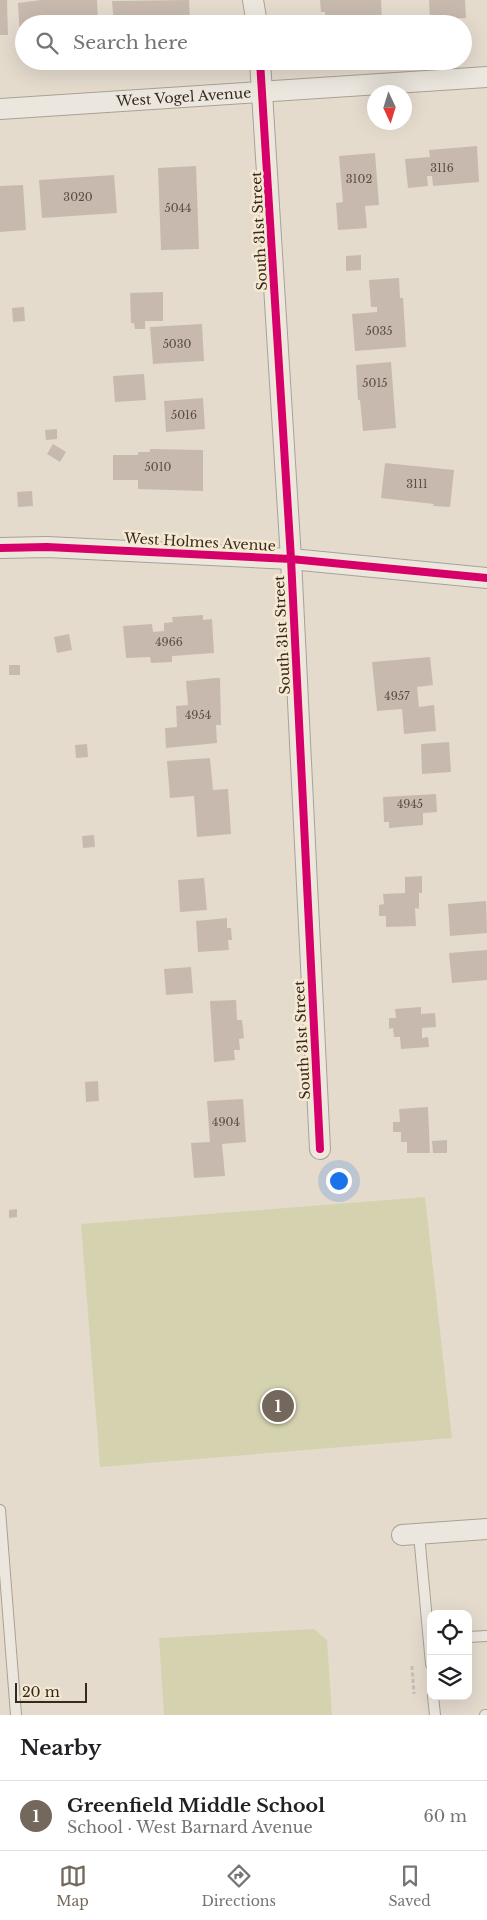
<!DOCTYPE html>
<meta charset="utf-8">
<style>
body{margin:0;font-family:"Libre Baskerville",serif;background:#f6f6f6;color:#202124}
.controls{position:absolute;right:15px;bottom:15px;display:grid;overflow:hidden;border-radius:10px;box-shadow:0 5px 20px #0002}
.controls button{width:45px;height:45px;display:grid;place-items:center;padding:0;border:0;border-bottom:1px solid #e0e0e0;background:#fff;color:#202124;font:25px sans-serif}
.compass{position:absolute;left:367px;top:85px;width:45px;height:45px;border-radius:50%;background:#fff;box-shadow:0 5px 20px #0002;rotate:176deg}
.scale{position:absolute;left:15px;bottom:12px;width:72px;box-sizing:border-box;padding-left:5px;border:2px solid #38291e;border-top:0;font-size:14px;line-height:18px;white-space:nowrap;color:#38291e;-webkit-text-stroke:4px #f5e9d2;paint-order:stroke}
.you{position:absolute;left:338px;top:1180px;width:18px;height:18px;margin:-12px;border:4px solid #fff;border-radius:50%;background:#1a73e8;box-shadow:0 0 0 8px #1a73e833}
.badge{display:grid;place-items:center;width:32px;height:32px;border-radius:50%;background:#74675b;color:#fff;font-size:16px;font-weight:700}
.pin{position:absolute;translate:-50% -50%;border:2px solid #fff;box-shadow:0 1px 5px #0006}
.list{margin:0;padding:0;list-style:none}
h2{display:flex;justify-content:space-between;align-items:center;height:65px;margin:0;padding:0 20px;font-size:21px}
h2 small{font-size:16px;font-weight:400;color:#757577}
.list li{display:grid;grid-template-columns:32px 1fr auto;gap:15px;align-items:center;box-sizing:border-box;height:70px;padding:0 20px;border-top:1px solid #e0e0e0}
.list b{display:block;font-size:19px;white-space:nowrap}
.list p{margin:0;font-size:16px;white-space:nowrap;color:#757577}
.list em{font-size:16px;font-style:normal;color:#757577}
.icon{flex:none;width:28px;height:28px;fill:none;stroke:currentColor;stroke-width:2;stroke-linecap:round;stroke-linejoin:round}
.map{position:relative;flex:none;width:487px;height:1715px;overflow:hidden}
.search{position:absolute;background:#fff;box-shadow:0 5px 20px #0002;left:15px;right:15px;top:15px;height:55px;display:flex;align-items:center;gap:12px;box-sizing:border-box;padding:0 18px;border-radius:28px;color:#757577;font-size:19px}
.sheet{height:135px;background:#fff}
nav{display:flex;justify-content:space-around;align-items:center;box-sizing:border-box;height:70px;border-top:1px solid #e0e0e0;background:#fff;font-size:14px;color:#757577}
nav a{display:grid;justify-items:center;gap:2px}
nav .on{color:#74675b}
.map>svg:first-child{display:block}
.green{fill:#d5d3af}
.building{fill:#c8b9ae}
.lines{fill:none;stroke-linecap:round;stroke-linejoin:round}
.service-casing{stroke:#a9a196;stroke-width:12}
.minor-casing{stroke:#a9a196;stroke-width:22}
.path{stroke:#c4bdb5;stroke-width:3;stroke-dasharray:4 2.5;stroke-linecap:butt}
.service{stroke:#ece7de;stroke-width:10}
.minor{stroke:#ece7de;stroke-width:20}
.cycleway-casing{stroke:#f5e9d2;stroke-width:11}
.cycleway{stroke:#d6006c;stroke-width:8}
.labels{text-anchor:middle;stroke-width:5;stroke-linejoin:round;paint-order:stroke}
.number-label{font-size:11px;fill:#5c4d42}
.street-label{font-size:14px;fill:#38291e;stroke:#f5e9d2}
</style>
<div class="map">
<svg width="487" height="1715" viewBox="0 0 487 1715">
<rect width="100%" height="100%" fill="#e4dbcd"/>
<path class="green" d="M425 1197 452 1438 100 1467 81 1224Z
M314 1629 327 1640 332 1715H164L159 1638Z"/>
<path class="building" d="M0 0H7L8 35H0Z
M41 0H97L98 24H24V39H20L18 3Z
M189 0 190 24H114L112 1Z
M320 0H381L382 24H326L325 12H321Z
M429 0H465L466 18 430 20Z
M477 146 479 182 433 186 432 176H427L428 186 408 188 405 159 430 157 429 150Z
M375 153 379 205 365 206 367 228 338 230 336 203 343 202 339 156Z
M196 166 199 249 161 250 158 168Z
M114 175 117 213 42 218 39 180Z
M23 185 26 230 0 232V186Z
M361 255V270L346 271V256Z
M399 278 400 298H403L406 347 355 351 352 314 377 312V307H371L369 280Z
M163 292V321H145V329H135L134 323H131L130 293Z
M24 307 25 321 13 322 12 308Z
M202 324 204 361 153 364 150 327Z
M391 362 396 428 363 431 360 400H358L356 365Z
M144 374 146 400 115 402 113 376Z
M203 398 205 429 166 432 164 401Z
M57 429V439L46 440 45 430Z
M53 444 66 452 60 462 47 454Z
M150 449 203 450V491L138 489V480H113V455H138V452H150Z
M385 463 454 470 450 507 433 506 434 504 381 498Z
M32 491 33 506 18 507 17 492Z
M203 615V620L212 619 214 653 172 656V662L151 663 150 657 126 658 123 626 152 624 153 632 164 631V623L173 622 172 617Z
M69 634 72 650 57 653 54 637Z
M430 657 433 685 417 687 419 707 434 705 436 731 404 734 402 709 377 711 372 662Z
M9 665H20V675H9Z
M215 678H220L221 725H216L217 743 166 748 165 728 177 727 176 706 188 705 186 681Z
M449 742 451 772 422 774 421 744Z
M87 744 88 757 76 758 75 745Z
M210 758 213 790 228 789 231 834 197 837 194 796 170 798 167 761Z
M436 794 437 812 423 813V825L389 828V822H384L383 797Z
M94 835 95 847 83 848 82 836Z
M422 876V893H419V909L415 908 416 926 386 927V916H379V905L384 904 383 894 405 893V877Z
M204 878 207 910 180 912 178 880Z
M486 901 487 933 450 936 448 904Z
M227 918V928H231L232 940H228L229 950 198 952 196 921Z
M487 950V980L452 983 449 953Z
M191 967 193 993 166 995 164 969Z
M236 1000 237 1020H242L244 1038 239 1039 240 1050H234L235 1060 214 1062 210 1001Z
M421 1007V1014L435 1013 436 1027 422 1028V1038L428 1037 429 1047 401 1049 400 1037H394L393 1028 389 1029V1018H396L395 1009Z
M98 1081 99 1101 86 1102 85 1082Z
M243 1099 246 1142 222 1144 225 1176 194 1178 191 1143 210 1142 207 1101Z
M428 1107 430 1153H407V1142H401V1132H393V1122H400L399 1109Z
M447 1140V1153H433L432 1141Z
M17 1209V1217L9 1218V1210Z"/>
<g class="lines">
<defs>
<path id="service" d="M0 1510 16 1715
M419 1534 431 1664
M468 1637 487 1636
M433 1696 435 1715
M485 1715H487"/>
<g id="minor">
<path d="M253 0 257 24"/>
<path d="M260 61 291 559 320 1149"/>
<path id="s1" d="M0 109 487 77"/>
<path d="M0 548 47 547 291 559 487 578"/>
<path d="M402 1535 487 1529"/>
</g>
</defs>
<use href="#service" class="service-casing"/>
<use href="#minor" class="minor-casing"/>
<path class="path" d="M412 1666 414 1694"/>
<use href="#service" class="service"/>
<use href="#minor" class="minor"/>
<defs>
<path id="cycleway" d="M260 61 291 559 320 1149
M0 548 47 547 291 559 487 578"/>
</defs>
<use href="#cycleway" class="cycleway-casing"/>
<use href="#cycleway" class="cycleway"/>
</g>
<g class="labels">
<g class="number-label">
<text x="442" y="172">3116</text>
<text x="359" y="183">3102</text>
<text x="78" y="201">3020</text>
<text x="178" y="212">5044</text>
<text x="379" y="335">5035</text>
<text x="177" y="348">5030</text>
<text x="375" y="387">5015</text>
<text x="184" y="419">5016</text>
<text x="158" y="471">5010</text>
<text x="417" y="488">3111</text>
<text x="169" y="646">4966</text>
<text x="397" y="700">4957</text>
<text x="198" y="719">4954</text>
<text x="410" y="808">4945</text>
<text x="226" y="1126">4904</text>
</g>
<g class="street-label">
<text dy="5" stroke="none"><textPath href="#s1" startOffset="184">West Vogel Avenue</textPath></text>
<text transform="translate(259 231) rotate(-93)" y="5">South 31st Street</text>
<text transform="translate(200 542) rotate(3)" y="5">West Holmes Avenue</text>
<text transform="translate(282 635) rotate(-93)" y="5">South 31st Street</text>
<text transform="translate(302 1040) rotate(-93)" y="5">South 31st Street</text>
</g>
</g>
</svg>
<div class="controls">
<button><svg class="icon" aria-label="locate" viewBox="0 0 24 24"><circle cx="12" cy="12" r="6"/><path d="M12 2v4M12 18v4M2 12h4M18 12h4"/></svg></button>
<button><svg class="icon" aria-label="layers" viewBox="0 0 24 24"><path d="M12 4l9 5-9 5-9-5zM3 14l9 5 9-5"/></svg></button>
</div>
<svg class="compass" viewBox="-18 -18 36 36"><path d="M0-13l5 13h-10z" fill="#e53935"/><path d="M0 13l5-13h-10z" fill="#757577"/></svg>
<div class="scale">20 m</div>
<div class="you"></div>
<div class="pin badge" style="left:278px;top:1406px">1</div>
<div class="search"><svg class="icon" aria-label="search" viewBox="0 0 24 24"><circle cx="10" cy="10" r="6"/><path d="M15 15l6 6"/></svg>Search here</div>
</div>
<section class="sheet">
<h2>Nearby<small></small></h2>
<ul class="list">
<li><span class="badge">1</span><div><b>Greenfield Middle School</b><p>School · West Barnard Avenue</p></div><em>60 m</em></li>
</ul>
</section>
<nav>
<a class="on"><svg class="icon" aria-label="map" viewBox="0 0 24 24"><path d="M3 6l6-2 6 2 6-2v14l-6 2-6-2-6 2zM9 4v14M15 6v14"/></svg>Map</a>
<a><svg class="icon" aria-label="directions" viewBox="0 0 24 24"><path d="M12 3l9 9-9 9-9-9zM9 14v-3h6M13 9l2 2-2 2"/></svg>Directions</a>
<a><svg class="icon" aria-label="saved" viewBox="0 0 24 24"><path d="M7 4h10v16l-5-4-5 4z"/></svg>Saved</a>
</nav>
